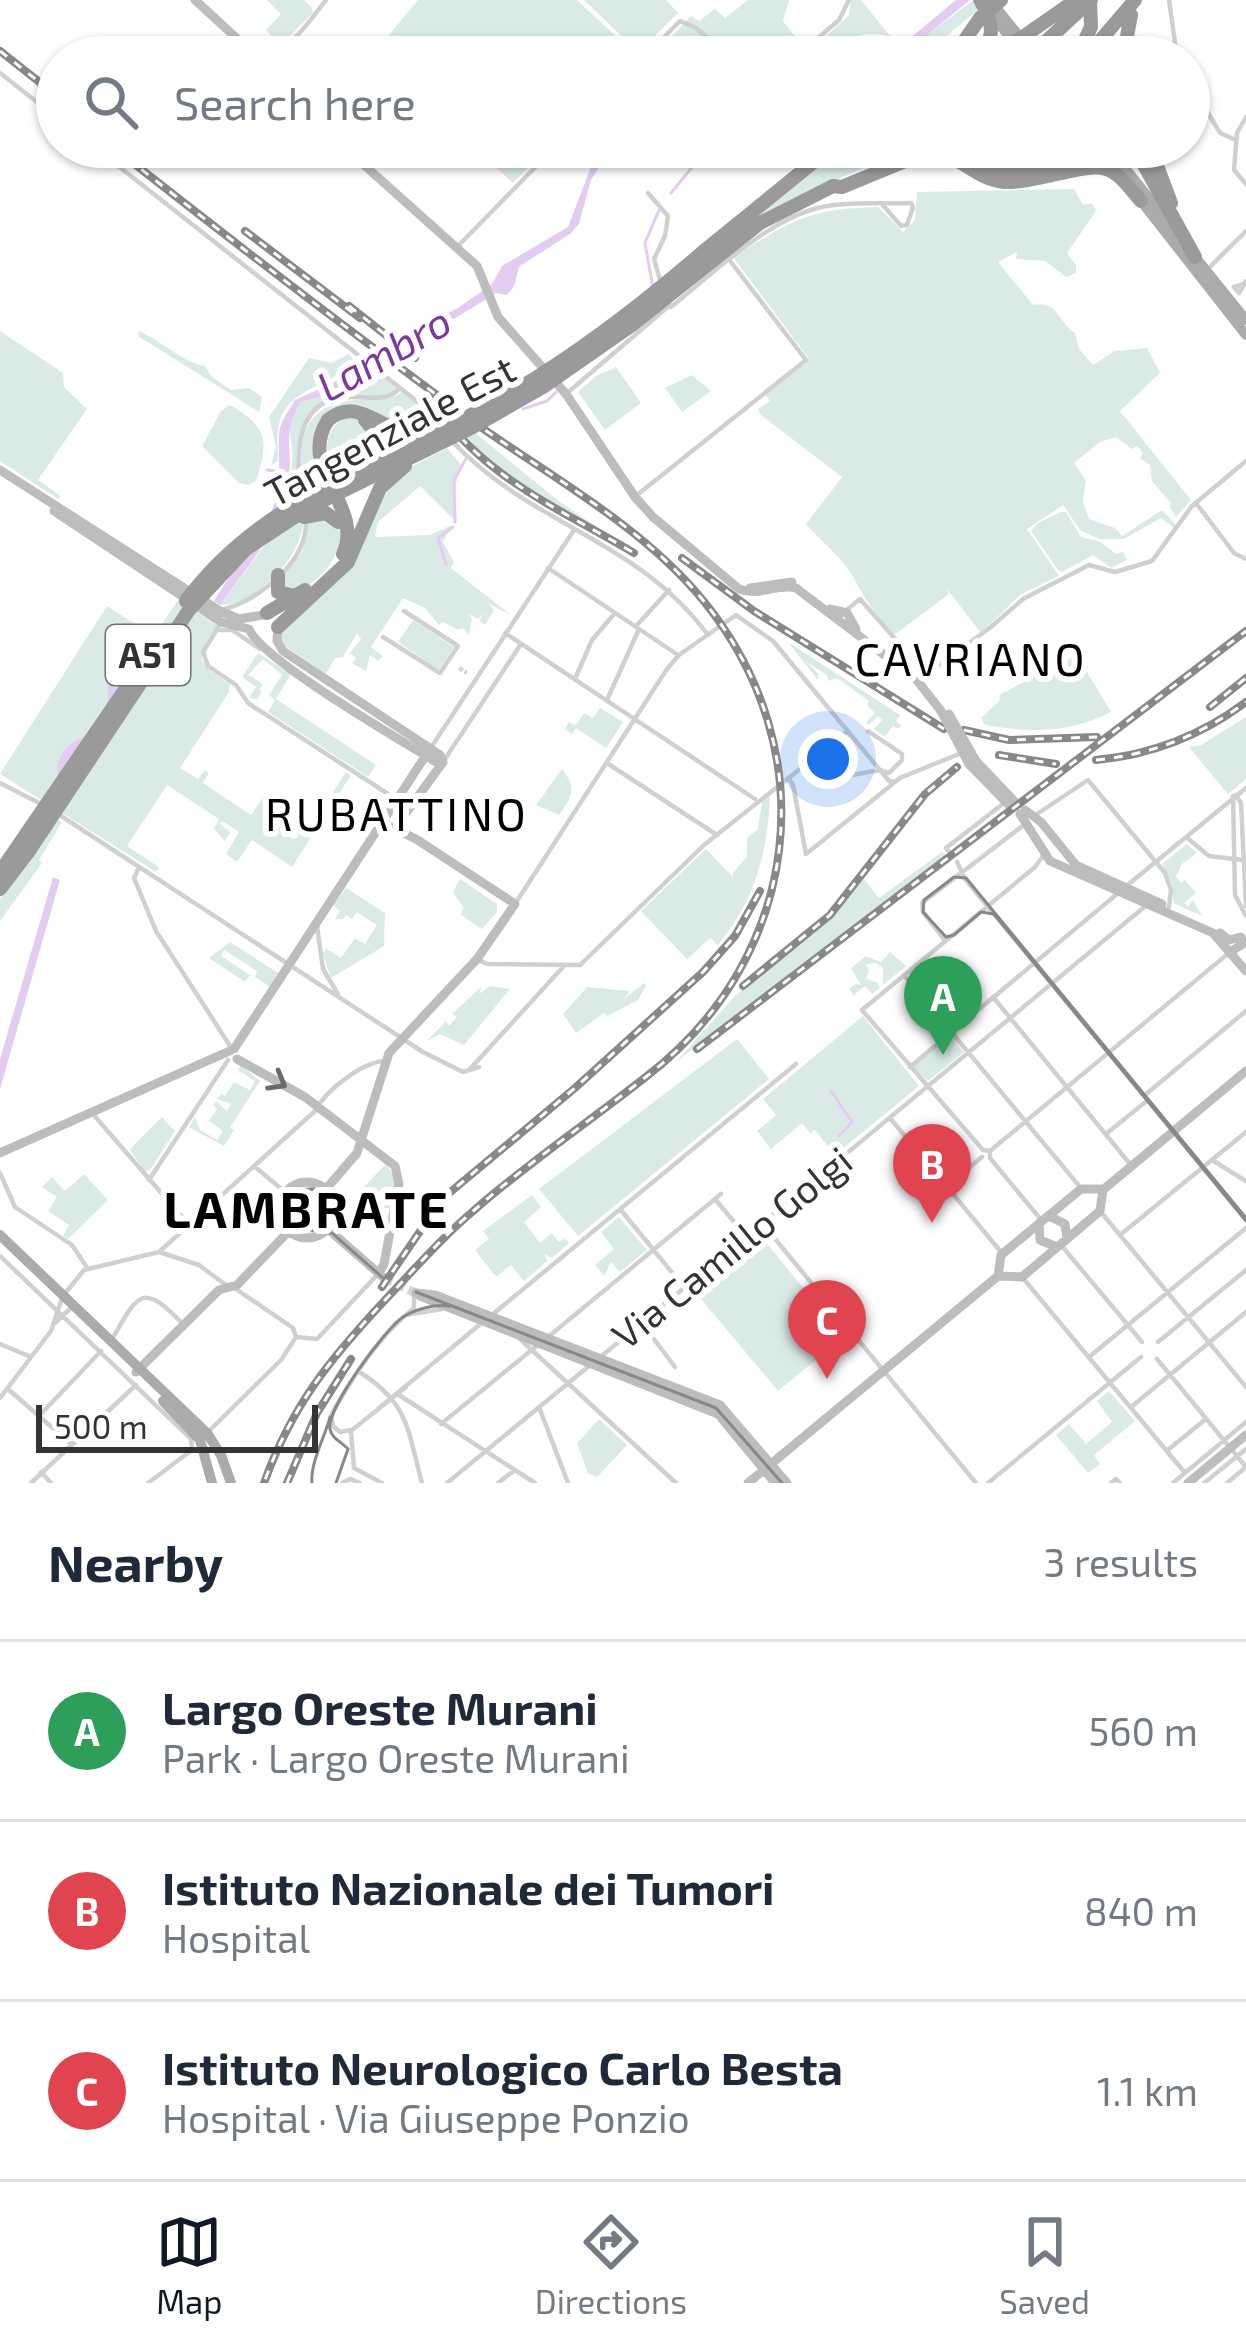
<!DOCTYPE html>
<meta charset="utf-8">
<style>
body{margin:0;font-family:"Exo 2",sans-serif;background:#f6f6f7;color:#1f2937}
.scale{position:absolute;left:36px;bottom:30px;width:282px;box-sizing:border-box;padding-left:12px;border:6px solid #333;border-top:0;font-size:33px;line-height:42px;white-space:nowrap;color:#333;-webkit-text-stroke:9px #fff;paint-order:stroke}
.you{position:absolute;left:828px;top:759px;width:42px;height:42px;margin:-30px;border:9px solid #fff;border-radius:50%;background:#1a73e8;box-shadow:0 0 0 18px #1a73e833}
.badge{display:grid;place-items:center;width:78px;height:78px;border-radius:50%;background:#111827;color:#fff;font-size:39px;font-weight:700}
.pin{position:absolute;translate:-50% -99px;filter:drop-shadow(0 3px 6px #0008)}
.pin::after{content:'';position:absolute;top:63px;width:42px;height:36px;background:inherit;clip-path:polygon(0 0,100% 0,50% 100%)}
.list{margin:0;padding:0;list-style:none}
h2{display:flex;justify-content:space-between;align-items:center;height:156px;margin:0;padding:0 48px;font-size:51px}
h2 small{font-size:39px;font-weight:400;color:#747a83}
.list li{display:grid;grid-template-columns:78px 1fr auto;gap:36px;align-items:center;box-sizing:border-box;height:180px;padding:0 48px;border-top:3px solid #e0e1e3}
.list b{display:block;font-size:45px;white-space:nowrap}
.list p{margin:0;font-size:39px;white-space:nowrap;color:#747a83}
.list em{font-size:39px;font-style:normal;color:#747a83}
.icon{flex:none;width:66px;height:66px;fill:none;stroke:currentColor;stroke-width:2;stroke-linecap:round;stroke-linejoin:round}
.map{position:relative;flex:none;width:1246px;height:1483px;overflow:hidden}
.search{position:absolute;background:#fff;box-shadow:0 3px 9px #0004;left:36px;right:36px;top:36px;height:132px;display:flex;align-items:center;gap:30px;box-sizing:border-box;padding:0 42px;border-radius:66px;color:#747a83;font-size:45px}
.sheet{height:696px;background:#fff}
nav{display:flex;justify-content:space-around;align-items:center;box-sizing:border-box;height:168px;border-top:3px solid #e0e1e3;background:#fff;font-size:33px;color:#747a83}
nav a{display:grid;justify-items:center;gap:6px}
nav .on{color:#111827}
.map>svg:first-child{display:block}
.green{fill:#daebe7}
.water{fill:#e4ccf1}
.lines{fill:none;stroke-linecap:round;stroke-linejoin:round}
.stream{stroke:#e4ccf1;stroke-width:3}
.river{stroke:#e4ccf1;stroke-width:8}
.street-tunnel{stroke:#d6d6d6;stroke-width:4.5;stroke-dasharray:4.5 2;stroke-linecap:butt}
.secondary-tunnel{stroke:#d6d6d6;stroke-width:9;stroke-dasharray:9 4.5;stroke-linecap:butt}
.street{stroke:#d0d0d0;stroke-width:4.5}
.secondary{stroke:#bdbdbd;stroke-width:9}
.primary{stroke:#ababab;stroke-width:10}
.highway{stroke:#9a9a9a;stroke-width:14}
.tram{stroke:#888;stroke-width:3}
.rail-casing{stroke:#888;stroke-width:8}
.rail{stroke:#fff;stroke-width:3;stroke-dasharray:9;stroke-linecap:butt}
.secondary-bridge{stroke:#bdbdbd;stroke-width:9}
.highway-bridge{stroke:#9a9a9a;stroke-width:14}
.oneway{stroke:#6a6a6a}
.labels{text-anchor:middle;stroke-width:12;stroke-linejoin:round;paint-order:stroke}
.shield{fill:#fff;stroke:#707070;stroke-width:3}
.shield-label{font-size:36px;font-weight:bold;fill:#333}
.street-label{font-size:39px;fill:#333;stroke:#fff}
.water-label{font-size:42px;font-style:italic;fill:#7b389e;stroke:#fff}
.quarter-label{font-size:45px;letter-spacing:3px;fill:#000;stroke:#fff}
.district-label{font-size:51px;font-weight:bold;letter-spacing:3px;fill:#000;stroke:#fff}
</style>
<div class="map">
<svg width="1246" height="1483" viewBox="0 0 1246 1483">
<rect width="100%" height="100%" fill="#fff"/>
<path class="green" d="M267 0H304L312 8 313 13 277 48 262 46 271 36 266 30 281 14Z
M418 0H577L636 55 379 57 374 53Z
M584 0H666L678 13 638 52Z
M748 0H789L783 21 808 53 849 15 851 0H861L890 36C862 30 847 37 827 57H652L691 16 699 21 715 9 725 18Z
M972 1 979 9 925 54 916 50 898 57H849L866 45 891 50 909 49Z
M474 147H548L513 183Z
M839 147H910L829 183 723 245 803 172Z
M1074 189 1083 205 1092 203 1096 211 1067 253 1076 265V273L1066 277 1045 261 1016 259 1017 252 998 262 1033 305C1058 300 1057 321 1075 333L1079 349 1093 365 1115 351 1147 348 1160 373 1120 411 1191 500 1176 517 1169 506 1171 503 1152 481 1150 465 1140 458 1143 453 1137 446 1132 449 1116 437 1100 442 1074 463 1086 481 1083 502 1089 519 1115 528 1122 536 1162 510 1176 525 1174 528 1161 518 1124 539H1099L1080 530 1063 505 1027 529 1059 576 1021 594 981 633 947 589 949 594 893 636C879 618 864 599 856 582 845 559 822 543 806 524L842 477 761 415 758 409 770 401 765 395 809 359 733 257C794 220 805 209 878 207L903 232 915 220 917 192Z
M0 331 63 373 64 387 87 409 38 480 61 496 58 499 0 461Z
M139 331C162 341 182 362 205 366L212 377 231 390 249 388 262 397 259 412 138 336Z
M349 354 353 360C332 390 283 385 278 431 276 441 279 451 278 461L271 465 276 447 269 417 309 358 332 363Z
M369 365 397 389C386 398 374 396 360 396 294 398 294 440 298 494L284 501C288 486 294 465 292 450 289 424 286 426 301 402L335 393Z
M616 367 641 403 605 430 578 392 596 376Z
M692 375 711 391 682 412 665 388Z
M402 392 420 405 416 406 434 425 414 432 367 412 327 418 323 477 302 491C296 437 302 402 365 399 380 398 389 401 402 392Z
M434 399 556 499 617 541 492 465Z
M230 405C268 427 269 441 256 481L248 485 239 483 202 446 221 411Z
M344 418 362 419 373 432 364 457 332 474C325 452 323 431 344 418Z
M447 448 462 466 454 489 457 523 420 486 378 522 375 537 430 535 452 525 443 542 454 562 451 568 511 615 489 604 494 610 485 625 479 621 484 613 478 619 467 613 472 618 469 635 463 628 459 630 442 622 439 625 425 608 403 598 371 647 383 656 378 661 370 655 366 671 352 663 356 658 350 653 361 639 357 633 343 657 335 658 326 674 285 646 281 639 282 623 348 567 393 476Z
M1061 512H1066L1081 537 1101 542 1116 554 1123 552 1127 560 1111 568 1093 555 1062 572 1058 570 1031 531 1038 523Z
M317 514 339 526C346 556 315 589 286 594L281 576 302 552 307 517Z
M303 519C305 555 255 606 220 605L267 542Z
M178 600 217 625C194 659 196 662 230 684L229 692 180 768 198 779 205 770 209 773 203 783 251 815 266 793 277 801 264 822 271 826 279 814 288 820 291 839 298 837 297 831 304 829 306 820 310 825 303 840 346 772 351 775 292 867 252 840 237 862 226 854 239 832 224 822 219 823 230 832 225 841 214 829 219 819 167 785 127 846 159 867 156 872 0 774 107 606 154 636Z
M413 620 454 647 439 670 398 642Z
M788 642 900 715 896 721 901 725 898 729 893 726 885 737 874 729 882 720 878 716 869 725 866 722 875 713 867 705 869 701 837 678 828 681 827 675 806 662 819 674 818 680Z
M258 653 291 674 276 699 376 765 368 777 268 712 275 700 269 695 282 675 263 659 248 675 263 684 259 690 262 691 257 699 249 698 256 687 242 677Z
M1077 655 1111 712C1071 733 1029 733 985 725L981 718 1000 700 999 695Z
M600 708 623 722 606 748 576 728 572 734 565 729 569 722 576 725 584 713 593 718Z
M1246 717V779L1228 794 1189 747 1201 745Z
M562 769C577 788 572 797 559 815L536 805Z
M770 795C768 852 755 900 718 945L710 938 687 959 641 911 706 849 733 877V873L747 856V838L758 829 762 802Z
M57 819 62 822 39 860 42 863 0 921V898Z
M1187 844 1197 853 1182 864 1176 877 1181 883 1185 880 1196 893 1184 903 1188 906 1193 900 1202 916 1173 903 1172 884 1162 864Z
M942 852 948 856 676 1062 735 996 819 929 864 879 879 898Z
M460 879 497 904V912L482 929 461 915 463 907 453 892Z
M346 888 385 913 384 946 331 978 322 951 325 952V948L341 958 355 938 365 944 377 925 357 912 352 919 346 915 343 919H335L340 911 333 905Z
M230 942 278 973 270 987 255 977 257 971 224 950 221 956 250 975 245 982 209 958Z
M890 952 906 966 883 985V968L876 963 866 964 869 970 866 979 877 982 880 988 872 994 865 986 854 995 849 989 856 984 861 985 851 968 866 956 881 962Z
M644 983 646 986 638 1000 607 1016 604 1013 576 1033 563 1014 587 987 630 991 623 1000Z
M482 986 479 994 490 986 510 989 464 1045 440 1034 427 1041 446 1021 449 1026 457 1017 452 1014Z
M863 1016 919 1086 835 1155 815 1130 810 1133 802 1123 771 1149 757 1131 776 1115 763 1099Z
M950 1035 964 1052 928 1081 913 1067Z
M737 1039 769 1079 578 1236 539 1189Z
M241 1065 260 1081 230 1127 234 1130 224 1146 189 1127 195 1117 200 1130 217 1140 223 1131 209 1121 217 1109 213 1105 216 1101 227 1111 231 1104 217 1099 221 1094 225 1096 234 1082 250 1090 255 1081 238 1070Z
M162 1117 175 1131 150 1170 144 1171 130 1149Z
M386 1164 397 1181 392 1209 374 1206 359 1192Z
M84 1174 108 1200 68 1239 63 1236 69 1225 48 1211 57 1197 42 1187 52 1177 65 1191Z
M283 1210a24 24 0 1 1 48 0a24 24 0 1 1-48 0Z
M532 1195 541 1207 524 1222 540 1243 552 1233 559 1242 565 1238 569 1243 552 1258 545 1254 547 1261 524 1281 511 1265 496 1277 475 1250 489 1239 483 1231Z
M619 1217 647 1250 620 1272 611 1262 604 1276 595 1265 614 1249 601 1232Z
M758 1233 844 1337 778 1391 692 1288Z
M1109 1391 1135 1421 1094 1455 1100 1464 1088 1473 1056 1435 1069 1424 1086 1444 1112 1422 1097 1401Z
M599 1419 627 1445 597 1477 588 1473 577 1443Z"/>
<path class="water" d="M956 0H970L920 41 905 47 870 41 843 57H832C867 23 873 46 910 38Z
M614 147H624L600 166 591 180 579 224 570 234 520 266C514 278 519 285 506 295L496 293 454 319 408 340 402 336 458 308 492 284 502 266 568 227 592 164Z
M371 352 382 359 335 393 301 402C279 437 296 453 287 491 275 538 246 567 220 605L214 601C233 568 262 540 275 502 282 479 278 458 279 435 279 423 289 410 295 400L333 383Z
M144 654 159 660 58 782C52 732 94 746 105 714 110 699 107 680 111 665L120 658Z
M53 877 60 880 0 1089V1059Z"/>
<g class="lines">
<path class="stream" d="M671 193 697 161 721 147
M653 288 645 243 659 210
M523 409 547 401 556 392
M267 470 282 472
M455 522 454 480 467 457
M446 564 438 538 453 527
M831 1091 852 1122 839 1136"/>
<path class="river" d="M371 358 410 336"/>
<path class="street-tunnel" d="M459 668 467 673"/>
<path class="secondary-tunnel" d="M384 1278 416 1293"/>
<path class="street" d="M1169 0 1177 57
M271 54C297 42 310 20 326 0
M644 57 680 21 696 28 731 57
M796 57 839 20 849 0
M0 73 57 118
M1189 81 1220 133 1236 140
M1246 117 1237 133 1234 170 1246 184
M94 147 423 406 441 428
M648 193 668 216 665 236 654 259 660 280
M458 246 555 147
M1206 271 1246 231
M1244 284 1234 287 1239 293 1246 281
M671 307C712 274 765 222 817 208 846 201 881 204 911 203L913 207 907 225 901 226 882 204
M566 394 670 305
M452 441C531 526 636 538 708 635
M301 494C296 460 294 407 338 398 359 393 384 406 400 388
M637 495 806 360 730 261
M1196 503 1234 553 1246 559
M548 568 678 655
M225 609C261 598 306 562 306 523
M844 612 860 599 918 665 933 669 991 627 1023 599 1089 565 1115 572 1152 561 1192 506 1246 461
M220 624 203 652 208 666 236 685 248 703 402 803
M637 625 669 590
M218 630H232L260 649
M505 633 755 799
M383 637 440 673 458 646 404 611
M575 679 592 640 615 613
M607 700 639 629
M432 746 574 530
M445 759 521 644
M607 763 717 835
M789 778 793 785 806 854 900 778 964 752
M830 779 880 770 889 773 902 760V754L868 731
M0 783 43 805
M1236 795 1241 803 1246 906
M1233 796 1235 895 1246 916
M58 814 423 1052 463 1072 479 1067
M1034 816 1088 780 1165 873 1171 890 1169 907
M1186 837 1209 856 1243 860
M951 854 946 848 1004 803
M957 862 965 879 1246 1219
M139 867 134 878 156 931 232 1049
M1125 887 1246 788
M515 904 667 669 679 655 736 615 773 641 889 781 895 782
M317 926 323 969 338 994
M944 939 923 912 922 903 1025 824
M477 959 487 964 580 965 704 845 848 731
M904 975 1080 1187
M993 997 1130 1164
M910 1067 1117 894
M470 1069 563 967
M1145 1095 1246 1011
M92 1113 190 1226
M890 1118 1001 1252
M1106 1134 1148 1100
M990 1151 983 1150 862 1010 1035 867 1043 856
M990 1151 1230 952
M990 1151V1158L1042 1221
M1212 1160 1246 1181
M255 1167 285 1192
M0 1173 15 1207 72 1245 88 1269
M149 1180 228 1060
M947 1186 982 1157
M715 1199 746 1236
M620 1209 684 1287
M1100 1211 1246 1387
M762 1223 976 1483
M1120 1235 1246 1132
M1061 1245 1142 1342
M159 1252 315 1111C326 1090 361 1063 384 1061
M0 1256 191 1439 192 1450 148 1483
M1022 1277 1185 1473
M233 1287 293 1328 296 1337
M63 1296 84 1270 159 1252 199 1265 226 1285
M493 1314 796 1064
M406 1315 442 1309
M641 1322 675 1367
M55 1323 70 1309
M114 1336C140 1289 145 1285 184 1325
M296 1337 317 1339 379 1273
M548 1337 721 1194
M521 1340 676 1483
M1158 1342 1246 1270
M0 1344 31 1357
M1089 1357 1246 1228
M598 1359 1148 904
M1157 1359 1246 1467
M358 1371C409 1403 407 1428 422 1483
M406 1387 352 1430 340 1432 333 1426 331 1415C354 1375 378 1337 414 1308V1294
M8 1389 71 1444
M399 1395 535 1483
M0 1398 51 1331 61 1301
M539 1407 568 1483
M1131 1407 1246 1312
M378 1409 484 1321
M39 1416 101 1351
M441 1424 539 1344
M208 1432 281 1360 296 1337
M351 1432 354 1468 382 1483
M1169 1449 1206 1419
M41 1472 51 1483
M31 1483 136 1385
M342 1483 350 1479 360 1483
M447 1483 589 1366
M498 1483 515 1470
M988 1483 1141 1357
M1111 1483 1116 1479 1120 1483
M1173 1483 1246 1422
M1204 1483 1246 1449
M1227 1483 1246 1467"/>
<path class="secondary" d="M195 0 257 57
M266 57H277
M344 147 477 266 498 317 566 394 635 497 653 517 739 589C759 597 777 583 796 588L916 679 941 711
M0 470 220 611 239 619 269 614
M54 511 221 622 249 629C263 661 399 739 436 762H443
M750 588 792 582
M830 609 847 613 856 629
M278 627 277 641 283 651 440 755 443 762
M976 761 1016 803
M969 764 1011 807
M1025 810 1041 822 1076 865 1162 904
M1020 814 1050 861 1213 933 1246 971
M395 828 443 762
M1220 933 1229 940 1241 937
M1230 952 1246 942
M237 1059 305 1097 395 1166 399 1184 384 1264 379 1273
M0 1153 234 1049 430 749
M279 1210a28 28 0 1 1 56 0a28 28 0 1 1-56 0Z
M326 1189 357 1153 389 1053 477 959 515 904 416 839 391 827 378 831
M1104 1189 1246 1071
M1049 1216 1065 1224 1067 1239
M1039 1224 1040 1240 1057 1247
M328 1229 384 1278
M998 1276 1022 1277 1100 1211 1103 1189
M416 1293 435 1295 720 1405 787 1483
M420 1296 718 1414 775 1483
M136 1372 219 1290 237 1285 289 1231
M748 1483 998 1276 1001 1255 1081 1189H1104
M1188 1483 1246 1435"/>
<path class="primary" d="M990 0 1036 57
M990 13 1026 57
M1098 147 1118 173
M1108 147 1177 233
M1137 196 1246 335
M1192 253 1246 320
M0 1235 207 1433 221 1455 231 1483
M163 1401 200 1440 212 1483"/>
<path class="highway" d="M953 57 980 18
M971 57C998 44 994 22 980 0
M1077 57 1091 27 1090 0
M1086 57 1135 0
M1123 57 1131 15
M967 147 991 166 1019 176
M1002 147C1014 172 1037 172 1062 165L1077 147
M1134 147 1195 257
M1150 147 1171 203
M916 157C960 145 967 178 1004 182 1033 184 1087 162 1106 169 1120 173 1131 190 1141 201
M833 186 842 187 922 154
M704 251 832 147
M328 420C296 469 365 505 343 554
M278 575V592L295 596
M267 613 305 590
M278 627 348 562 380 488 405 466"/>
<path class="tram" d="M1246 1218 966 878 954 877 924 900 923 912 946 937 954 935 981 912 994 914 1246 1221
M329 1219 327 1200 314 1189 297 1190 286 1203V1217L294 1228 332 1233 383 1278
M416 1292 716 1408 782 1483
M312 1483C310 1463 325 1437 330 1417
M336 1483 348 1449C342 1442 332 1439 330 1429 326 1409 385 1329 403 1317 416 1309 434 1304 449 1306"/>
<defs>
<path id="rail" d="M0 51 57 96
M113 147C232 241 352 333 475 423 551 477 642 526 702 599 827 751 801 957 647 1076 589 1122 526 1164 471 1213 440 1239 414 1270 386 1299 330 1359 292 1405 264 1483
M245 231 360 318
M349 306 415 358
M427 395C481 477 553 505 634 553
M682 558 754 611 944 729
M1210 707 1246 678
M964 730 1009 740 1097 737
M999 755 1056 764
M1096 760C1151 755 1202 735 1246 702
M743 986 830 915 925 794 957 767
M697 1049 1246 631
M382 1287 442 1199 575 1088 703 972 735 936 760 891
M287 1483 317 1413 351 1359"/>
</defs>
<use href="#rail" class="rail-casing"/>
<use href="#rail" class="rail"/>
<path class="secondary-bridge" d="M941 711 969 764
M949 714 976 761"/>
<path class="highway-bridge" d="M980 18 1001 0
M994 57 1076 0
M1029 57 1091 0
M328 420C364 391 386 445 430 430
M357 465C374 453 382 437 365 420
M304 517 326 513 338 522
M186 601C263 496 388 462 497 401 572 359 639 307 704 251
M0 872 129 684
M0 889 29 851 189 610 246 549 310 507 473 427 543 387 632 325 760 223 833 186"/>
</g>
<defs><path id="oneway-chevron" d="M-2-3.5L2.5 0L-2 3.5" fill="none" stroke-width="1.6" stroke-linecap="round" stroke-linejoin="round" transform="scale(3)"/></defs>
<use class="oneway" href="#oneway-chevron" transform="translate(278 1082) rotate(30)"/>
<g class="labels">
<rect class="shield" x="106" y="625" width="84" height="60" rx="9"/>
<g class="shield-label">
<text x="148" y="668">A51</text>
</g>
<g class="street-label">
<text transform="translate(390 431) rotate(-28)" y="14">Tangenziale Est</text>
<text transform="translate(732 1248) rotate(-39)" y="14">Via Camillo Golgi</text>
</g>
<g class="water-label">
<text transform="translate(384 354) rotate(-30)" y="15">Lambro</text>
</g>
<g class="quarter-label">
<text x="971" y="676">CAVRIANO</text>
<text x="397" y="831">RUBATTINO</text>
</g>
<g class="district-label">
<text x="307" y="1228">LAMBRATE</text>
</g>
</g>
</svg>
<div class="scale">500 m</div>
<div class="you"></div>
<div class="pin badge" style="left:943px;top:1055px;background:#2e9e5b">A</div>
<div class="pin badge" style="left:932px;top:1223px;background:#e0444e">B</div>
<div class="pin badge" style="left:827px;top:1379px;background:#e0444e">C</div>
<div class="search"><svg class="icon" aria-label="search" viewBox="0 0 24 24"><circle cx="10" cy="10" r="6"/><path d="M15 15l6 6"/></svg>Search here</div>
</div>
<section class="sheet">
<h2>Nearby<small>3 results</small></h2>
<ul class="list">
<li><span class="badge" style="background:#2e9e5b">A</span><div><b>Largo Oreste Murani</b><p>Park · Largo Oreste Murani</p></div><em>560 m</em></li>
<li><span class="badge" style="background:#e0444e">B</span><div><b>Istituto Nazionale dei Tumori</b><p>Hospital</p></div><em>840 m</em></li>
<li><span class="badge" style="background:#e0444e">C</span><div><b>Istituto Neurologico Carlo Besta</b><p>Hospital · Via Giuseppe Ponzio</p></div><em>1.1 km</em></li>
</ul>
</section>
<nav>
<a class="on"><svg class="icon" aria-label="map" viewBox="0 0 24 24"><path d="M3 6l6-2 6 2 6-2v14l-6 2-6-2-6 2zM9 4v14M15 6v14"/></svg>Map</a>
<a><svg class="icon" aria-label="directions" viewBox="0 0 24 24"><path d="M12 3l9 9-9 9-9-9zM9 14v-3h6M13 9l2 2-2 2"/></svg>Directions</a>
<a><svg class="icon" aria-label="saved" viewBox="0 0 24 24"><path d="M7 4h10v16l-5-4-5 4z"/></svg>Saved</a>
</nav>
